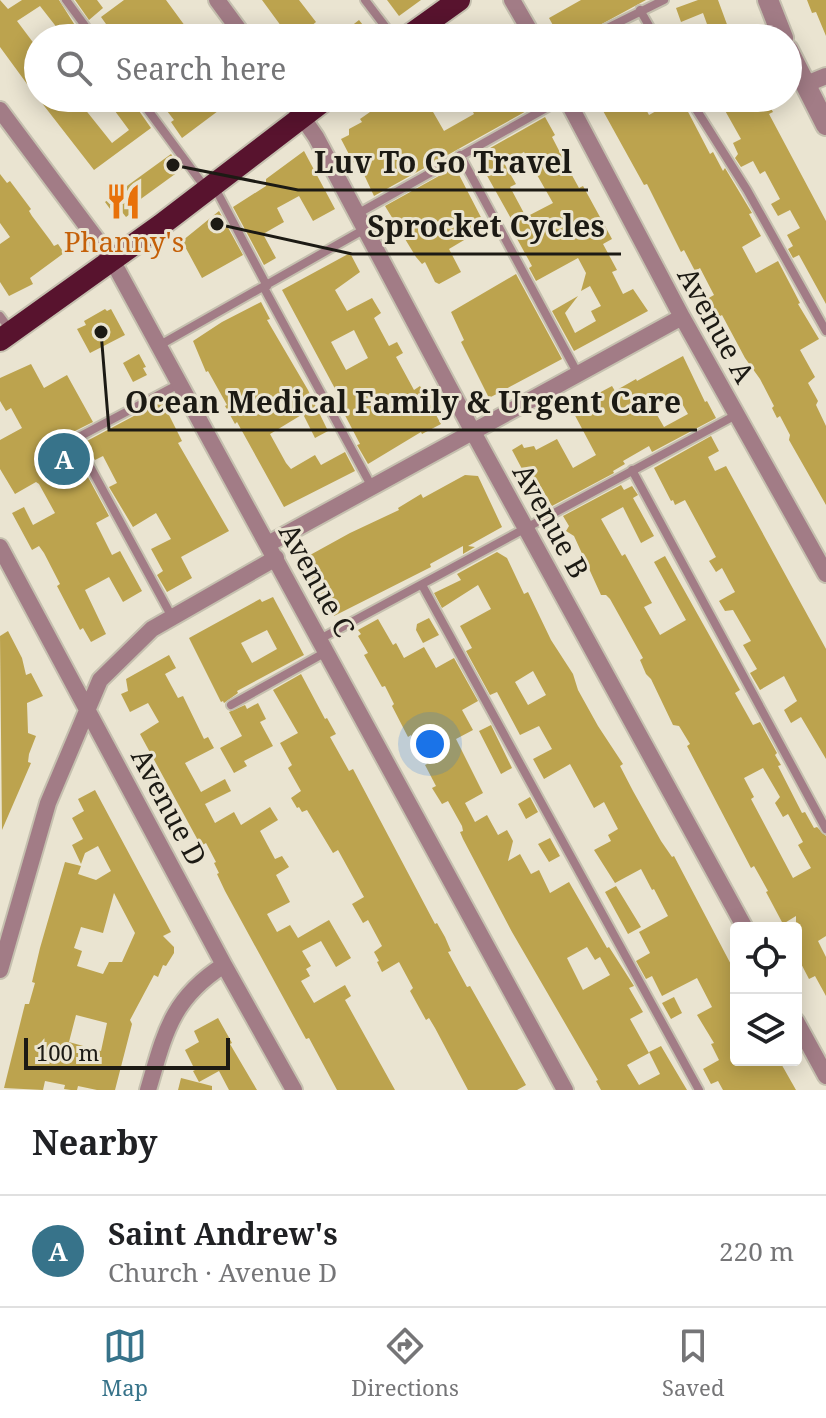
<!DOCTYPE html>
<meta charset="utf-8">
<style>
body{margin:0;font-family:"Noto Serif",serif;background:#f6f6f6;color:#202124}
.controls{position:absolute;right:24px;bottom:24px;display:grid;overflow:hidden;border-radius:8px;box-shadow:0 4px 20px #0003}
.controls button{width:72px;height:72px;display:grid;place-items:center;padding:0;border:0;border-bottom:2px solid #e0e0e0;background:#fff;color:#202124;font:40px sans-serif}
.scale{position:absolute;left:24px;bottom:20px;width:206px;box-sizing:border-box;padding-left:8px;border:4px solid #1c1a14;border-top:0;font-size:22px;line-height:28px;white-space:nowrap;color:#1c1a14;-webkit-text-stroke:6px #eae4d1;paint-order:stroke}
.you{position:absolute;left:430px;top:744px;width:28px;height:28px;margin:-20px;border:6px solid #fff;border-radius:50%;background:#1a73e8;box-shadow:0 0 0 12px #1a73e833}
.badge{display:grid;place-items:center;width:52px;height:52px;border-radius:50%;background:#37738a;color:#fff;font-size:26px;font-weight:700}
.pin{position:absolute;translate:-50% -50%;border:4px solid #fff;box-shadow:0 2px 8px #0006}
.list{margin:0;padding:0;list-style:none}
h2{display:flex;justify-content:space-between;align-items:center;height:104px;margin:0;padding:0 32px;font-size:34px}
h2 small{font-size:26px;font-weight:400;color:#757577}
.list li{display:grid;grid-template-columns:52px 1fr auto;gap:24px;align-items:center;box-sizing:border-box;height:112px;padding:0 32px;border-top:2px solid #e0e0e0}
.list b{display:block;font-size:30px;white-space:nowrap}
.list p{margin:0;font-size:26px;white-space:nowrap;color:#757577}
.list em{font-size:26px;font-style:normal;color:#757577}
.icon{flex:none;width:44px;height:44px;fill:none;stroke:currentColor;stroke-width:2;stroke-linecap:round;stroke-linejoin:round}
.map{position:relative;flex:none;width:826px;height:1090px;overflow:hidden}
.search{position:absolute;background:#fff;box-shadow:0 4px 20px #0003;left:24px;right:24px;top:24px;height:88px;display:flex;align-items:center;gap:20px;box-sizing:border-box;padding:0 28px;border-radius:44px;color:#757577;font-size:30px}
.sheet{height:216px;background:#fff}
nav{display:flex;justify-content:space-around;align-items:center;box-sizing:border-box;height:112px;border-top:2px solid #e0e0e0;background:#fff;font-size:22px;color:#757577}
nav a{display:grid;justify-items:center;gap:4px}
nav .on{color:#37738a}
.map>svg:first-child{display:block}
.building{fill:#bca34e;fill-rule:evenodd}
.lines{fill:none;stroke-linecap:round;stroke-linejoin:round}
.service-casing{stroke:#c5c0af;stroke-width:12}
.minor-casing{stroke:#c5c0af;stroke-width:20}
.tertiary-casing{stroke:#c5c0af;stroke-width:24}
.trunk-casing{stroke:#c5c0af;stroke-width:26}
.service{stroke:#a27c86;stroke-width:8}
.minor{stroke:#a27c86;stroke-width:16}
.tertiary{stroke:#a27c86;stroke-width:20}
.trunk{stroke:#58132e;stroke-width:22}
.labels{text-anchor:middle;stroke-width:6;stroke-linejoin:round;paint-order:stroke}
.food-label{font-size:28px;fill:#c56008;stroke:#eae4d1}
.street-label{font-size:28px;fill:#1c1a14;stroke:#eae4d1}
.leader{fill:none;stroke:#1c1a14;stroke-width:3}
.callout-dot{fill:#1c1a14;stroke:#eae4d1;stroke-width:3}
.callout-label{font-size:30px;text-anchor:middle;font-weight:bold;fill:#1c1a14;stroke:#eae4d1;stroke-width:6;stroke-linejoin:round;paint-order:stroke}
</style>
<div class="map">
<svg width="826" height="1090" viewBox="0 0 826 1090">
<rect width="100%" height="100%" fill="#eae4d1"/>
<path class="building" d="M0 0 8 9 22 0H59L83 38H65L40 6 17 21 38 49V99L0 47Z
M75 0H97L103 8 89 20Z
M124 0H166L188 30 186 32 190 38H116L101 17Z
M262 0H299L316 22 310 27 313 32 305 38H296L287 27 284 30Z
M387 0H421L399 16Z
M581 0H646L576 38H560L549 18Z
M698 0H718L732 38H712L703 13 681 22 676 8Z
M807 0H826V36L816 12 812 13Z
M359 20 373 38H350L345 31Z
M497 25 504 38H473Z
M630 25 637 38H622L618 30Z
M38 98H76L112 143 129 130 112 107 124 98H130L151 128 94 170Z
M157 98H208L218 111 182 138 171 122 174 120Z
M390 98H425L444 131 474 114 466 98H535L539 104 374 196 360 166 353 162 341 139 349 135V129L362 122 360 119Z
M606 98H640L649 115 674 101 678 109 685 106 710 154 713 152 723 171 725 168 752 213 749 214 761 236 742 247 756 273 778 261 800 303 798 304 819 339 800 350 815 377 808 383 818 401 816 405 826 426V505L789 440 790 435 780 416 777 418 772 408 774 406 760 379 745 358 722 315 715 319 705 300 714 295 700 268 695 271 684 250 681 252 647 184 644 185 602 109 610 104Z
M740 98H765L773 112 769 114 826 221V304L799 255 793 258 788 249 793 246 787 235 800 228 790 210 778 216 771 204 780 199 765 171 760 174 753 161 741 167 735 158 738 154 733 143 741 139 723 107Z
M545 117 555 135 552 137 568 168 579 188 583 186 612 239 603 244 617 270 612 272 623 294 633 289 648 311 574 351 552 311 578 296 565 313 575 333 596 321 591 311 601 306 590 286 581 291 586 273 578 258 536 281 529 268 532 266 510 226 514 224 476 156ZM524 152 553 203 526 217 510 187 516 184 504 163Z
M304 151 335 209 313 221 299 196 277 208 284 222 263 234 276 258 264 265 233 207 266 186V179Z
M171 154 182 169 138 201 141 206 126 217 122 212 116 217 105 202Z
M455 167 486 227 449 249 461 272 439 284 435 282 425 262 422 264 416 257 385 206Z
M0 174 7 183 10 181 31 209 29 211 32 216 50 240 54 246 58 244 64 253 30 278 33 284 9 296 0 282V244L10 237 0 223Z
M219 211 243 255 202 278 182 241Z
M350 253 360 272 335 290 347 311 372 298 381 313 374 318 389 346 397 342 403 353 396 357 414 390 420 386 441 424 422 434 421 432 368 464 357 445 360 444 337 400 340 398 282 290ZM354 330 368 358 346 370 331 342Z
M516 274 562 359 489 398 461 342 464 340 451 312Z
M261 302 270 319 267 320 308 390 328 431 315 438 303 414 270 434 286 463 291 469 315 455 321 465 345 452 355 471 284 507 237 422 235 424 225 406 227 405 208 371 206 372 193 341 222 322Z
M105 309 107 311 111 309 125 335 90 353 77 329 86 325 84 321Z
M139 354 146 367 143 368 147 375 133 382 123 363Z
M683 356 705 402 707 401 716 418 652 452 649 446 623 461 625 464 613 471 614 473 552 506 538 482 531 486 512 450 522 444 524 448 534 446 536 450 557 439 573 468 596 455 571 408 612 386 615 391 636 379 637 381ZM677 395 688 414 664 427 653 408Z
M31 364 44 388 67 375 93 422 71 433 69 442 109 516 96 523 112 555 120 551 142 591 123 602 109 577 85 590 106 634 91 642 83 628 80 630 57 586 60 584 44 553 39 546 32 550 12 513 24 507 33 525 55 513 39 484 36 482 15 494 0 469V440L22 428 11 408 6 411 0 401V378Z
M162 401 182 441 178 443 229 531 181 557 192 578 167 592 157 575 163 571 151 549 171 539 156 513 133 527 109 487 117 483 103 456 95 460 85 442Z
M711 436 719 451 708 457 715 471 726 466 826 649V759L801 717 791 723 784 710 797 701 784 676 760 690 750 673 757 669 743 645 751 641 733 610 725 611 719 601 735 592 722 568 716 572 709 561 716 557 685 500 675 505 673 500 671 501 654 468Z
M465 475 478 476 502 527 468 546 475 547 463 554V546L430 564 431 567 334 616 301 560 350 533 399 510 398 508 421 494 423 498Z
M621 485 624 490 632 486 638 495 633 498 654 536 641 543 623 507 601 519 622 556 625 554 652 603 644 607 660 635 686 620 654 562 665 556 740 690 735 693 753 725 760 722 777 753 775 755 781 765 778 766 802 813 805 812 814 828 817 827 826 836V936L818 941 826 957V996L815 976 809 979 796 954V916L783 924 766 892 768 891 754 866 751 868 687 746 690 744 679 726 673 725 651 679 646 674 640 660 643 658 610 599 606 595H601L574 536 566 531 569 526 563 516ZM763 768 780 797 775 803 783 817 788 814 803 842 798 845 811 868 793 878 751 799 754 797 744 778Z
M497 552 507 558 524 594 528 592 551 640 573 674 578 690 598 726 623 764 620 766 633 791 661 841 672 857 674 856 736 974V1060H779L796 1090H723L718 1081 711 1084 703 1069 719 1060 711 1044 714 1043 697 1015 712 1007 697 978 662 996 652 976 646 979 636 961 650 953 639 932 668 916 654 889 652 890 641 869 615 883 594 850 611 841 608 835 618 829 604 802 594 808 570 764 544 779 533 759 552 749 539 726 520 735 497 692 490 695 466 651 472 648 460 626 491 609 478 585 442 608 434 593 461 580 457 574ZM533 671 546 695 528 705 515 682Z
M273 597 304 655 237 691 238 693 224 703 223 701 221 702 189 638 260 599 262 602ZM267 630 277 649 252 663 241 643Z
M429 618 439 635 423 643 416 630 417 624Z
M378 619 393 645 396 643 404 658 424 647 436 668 454 658 478 701 462 710 473 730 456 739 483 793 465 803 475 822 487 815 498 835 507 830 513 841 508 861 520 854 531 874 539 870 550 893 569 882 607 948 609 947 634 986 629 988 643 1012 630 1019 649 1053 627 1065 639 1085 660 1074 649 1052 661 1046 687 1090H601L596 1081 598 1080 512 932 463 839 460 832 463 831 462 826 448 801 442 804 432 788 436 786 425 765 427 764 411 735 408 737 392 706 394 704 385 686 382 687 364 655 368 653 358 636 361 634 358 630ZM587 947 595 960 600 957 610 975 583 990 567 958Z
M8 631 22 658 26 675 31 673 43 696 27 703 28 733 36 736 29 754 28 762 31 763 2 830 0 636Z
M169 655 176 668 165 674 178 698 183 696 204 739 208 737 214 748 185 763 201 792 225 779 231 791 205 804 215 823 234 812 241 825 270 807 278 820 260 831 275 859 282 856 289 867 276 875 290 902 267 914 277 932 290 925 298 938 329 920 351 958 336 967 321 941 302 951 311 966 306 969 310 976 301 981 314 1003 345 985 351 996 345 1000 395 1090H337L309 1038 306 1039 225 891 217 874 219 873 214 863 216 862 206 843 201 846 140 734 159 722 148 703 130 712 121 694 128 691 126 679Z
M301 674 325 719 327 718 336 734 330 737 349 771 353 769 435 924 437 923 445 937 451 951 448 952 467 987 470 986 526 1085 517 1090H468L435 1028 429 1018 426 1020 410 991 413 988 399 962 382 972 377 962 379 961 374 952 382 946 368 920 363 923 352 904 364 897 338 850 333 853 307 810 302 812 299 807 297 808 291 798 301 791 288 768 292 765 280 743 298 733 273 690Z
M258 703 266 719 260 722 273 746 244 761 247 766 234 773 220 748 242 736 229 712 245 705 247 709Z
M491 725 512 768 501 774 479 731Z
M95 790 171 932 163 936 174 947V953L166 966 163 965 158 977 154 975 130 1020 132 1024 115 1090H97L78 1086 77 1090H71L64 1089 65 1085 45 1081 43 1090 4 1088 25 1004H29L35 983 32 982 40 948 65 862 81 866 78 874 96 880 111 871 98 846 85 853 81 864 72 845 83 839 72 818 84 811 78 799ZM114 893 135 933 122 962H109L103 974 77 966 82 951 74 948 81 927 103 933ZM76 1015 107 1023 101 1051 69 1042Z
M530 797 538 812 526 819 518 804Z
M550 838 560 856 549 862 538 844Z
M616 886 641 927 628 934 605 892Z
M674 997 682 1013 671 1019 662 1003Z
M218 1018 232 1043 230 1044 257 1090H229L219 1071 199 1082 193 1071 195 1070 185 1050 199 1042 194 1031Z
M181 1078 212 1086V1090H178Z"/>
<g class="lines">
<defs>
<path id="service" d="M66 0 94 38
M365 0 394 38
M640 10 656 38
M587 38 664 0
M139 98 207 190
M689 98 747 190 826 331
M460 155 578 374
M215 188 267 286
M357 214 564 98
M264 288 372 487
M0 316 11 331
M160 345 365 229
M632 470 826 829
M422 585 699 1090
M172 617 75 439 181 383
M320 639 736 415
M231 705 326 652"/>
<path id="minor" d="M217 0 245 38
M512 0 534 38
M804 85 826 76
M289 98 316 137 473 432 745 928
M566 98 682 317 826 574
M0 110 112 260 565 1090
M268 544 682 317
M0 547 224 965 294 1090
M0 970 48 803 100 680 152 629 276 558
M796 1021 826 1076
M148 1090C165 1033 171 999 224 965"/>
<path id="tertiary" d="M768 0 783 38
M788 50 826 125"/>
<path id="trunk" d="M406 38 459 0
M0 340 161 225 327 98"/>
</defs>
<use href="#service" class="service-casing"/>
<use href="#minor" class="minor-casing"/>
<use href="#tertiary" class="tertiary-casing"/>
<use href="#trunk" class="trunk-casing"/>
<use href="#service" class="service"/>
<use href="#minor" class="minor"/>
<use href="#tertiary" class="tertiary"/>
<use href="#trunk" class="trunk"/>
</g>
<defs>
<symbol id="restaurant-bare" viewBox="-9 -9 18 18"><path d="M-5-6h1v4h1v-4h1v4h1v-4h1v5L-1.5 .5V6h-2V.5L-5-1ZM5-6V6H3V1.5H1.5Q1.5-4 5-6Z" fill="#e8710a" stroke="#eae4d1" stroke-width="2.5" paint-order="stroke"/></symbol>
</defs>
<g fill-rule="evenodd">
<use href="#restaurant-bare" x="98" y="176" width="51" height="51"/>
</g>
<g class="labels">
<g class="food-label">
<text x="124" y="252">Phanny's</text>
</g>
<g class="street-label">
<text transform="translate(716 325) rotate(61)" y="10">Avenue A</text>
<text transform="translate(551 521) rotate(61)" y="10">Avenue B</text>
<text transform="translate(317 580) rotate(61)" y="10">Avenue C</text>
<text transform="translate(169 807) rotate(62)" y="10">Avenue D</text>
</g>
</g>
<path class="leader" d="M173 165L298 190H588M217 224L352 254H621M101 332L109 430H697"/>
<g class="callout-dot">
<circle cx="173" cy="165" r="8"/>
<circle cx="217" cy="224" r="8"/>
<circle cx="101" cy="332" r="8"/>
</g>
<g class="callout-label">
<text x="443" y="173">Luv To Go Travel</text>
<text x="486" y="237">Sprocket Cycles</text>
<text x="403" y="413">Ocean Medical Family &amp; Urgent Care</text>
</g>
</svg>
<div class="controls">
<button><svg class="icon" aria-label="locate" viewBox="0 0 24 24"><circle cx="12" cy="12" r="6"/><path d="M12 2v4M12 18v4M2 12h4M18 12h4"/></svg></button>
<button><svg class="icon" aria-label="layers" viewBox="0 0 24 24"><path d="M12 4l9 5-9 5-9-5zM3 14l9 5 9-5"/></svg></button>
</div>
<div class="scale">100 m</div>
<div class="you"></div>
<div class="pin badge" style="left:64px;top:459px">A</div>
<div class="search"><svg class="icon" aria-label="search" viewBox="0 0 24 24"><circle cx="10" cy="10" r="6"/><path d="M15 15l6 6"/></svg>Search here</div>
</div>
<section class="sheet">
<h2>Nearby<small></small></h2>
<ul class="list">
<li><span class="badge">A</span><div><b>Saint Andrew's</b><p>Church · Avenue D</p></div><em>220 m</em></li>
</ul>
</section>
<nav>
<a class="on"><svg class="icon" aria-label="map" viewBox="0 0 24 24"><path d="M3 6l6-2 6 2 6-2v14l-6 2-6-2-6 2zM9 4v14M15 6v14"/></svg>Map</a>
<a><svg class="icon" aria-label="directions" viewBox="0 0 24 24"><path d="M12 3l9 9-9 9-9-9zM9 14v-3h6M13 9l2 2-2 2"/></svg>Directions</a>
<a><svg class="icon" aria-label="saved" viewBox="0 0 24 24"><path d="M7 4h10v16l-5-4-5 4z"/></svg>Saved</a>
</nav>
